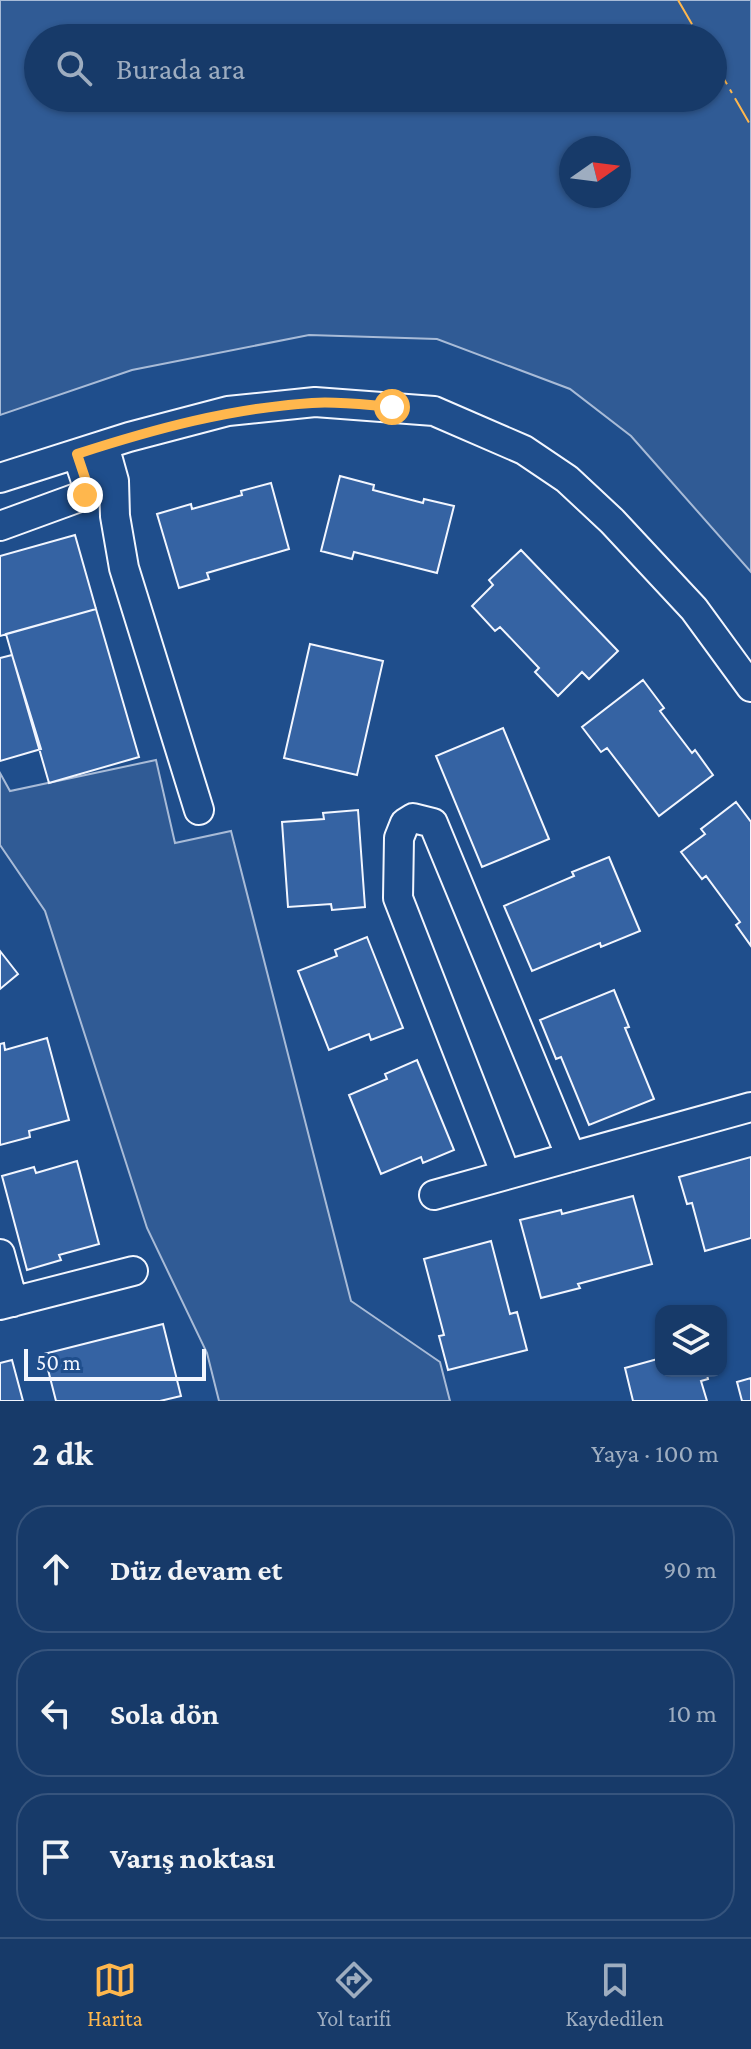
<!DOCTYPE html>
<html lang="tr">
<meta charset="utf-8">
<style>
body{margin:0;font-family:"Crimson Pro",serif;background:#244571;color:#f1f3f6}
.controls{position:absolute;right:24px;bottom:24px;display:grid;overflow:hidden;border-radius:16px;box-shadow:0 2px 6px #0004}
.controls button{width:72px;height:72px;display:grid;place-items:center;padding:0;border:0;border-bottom:2px solid #36547d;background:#173a69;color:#f1f3f6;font:40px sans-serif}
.compass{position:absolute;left:559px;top:136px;width:72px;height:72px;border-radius:50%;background:#173a69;box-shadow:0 2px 6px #0004;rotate:76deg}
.scale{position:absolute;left:24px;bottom:20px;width:182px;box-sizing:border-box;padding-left:8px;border:4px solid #f2f6ff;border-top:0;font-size:22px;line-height:28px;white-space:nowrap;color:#f2f6ff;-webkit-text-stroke:6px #1f4e8c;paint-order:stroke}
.stop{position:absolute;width:24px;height:24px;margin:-18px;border:6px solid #ffb74d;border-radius:50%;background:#fff}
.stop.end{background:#ffb74d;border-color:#fff;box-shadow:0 2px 8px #0008}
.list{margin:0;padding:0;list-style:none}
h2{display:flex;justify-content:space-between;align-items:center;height:104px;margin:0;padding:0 32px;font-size:34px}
h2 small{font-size:26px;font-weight:400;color:#9eadc0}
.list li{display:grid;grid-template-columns:52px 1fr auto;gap:24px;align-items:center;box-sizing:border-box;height:128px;margin:0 16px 16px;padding:0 16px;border:2px solid #36547d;border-radius:32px}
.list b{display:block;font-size:30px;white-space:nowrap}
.list em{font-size:26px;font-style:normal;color:#9eadc0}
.icon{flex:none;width:44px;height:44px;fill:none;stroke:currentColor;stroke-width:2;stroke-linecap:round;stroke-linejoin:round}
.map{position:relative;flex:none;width:751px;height:1401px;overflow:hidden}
.search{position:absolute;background:#173a69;box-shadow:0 2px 6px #0004;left:24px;right:24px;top:24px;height:88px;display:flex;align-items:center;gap:20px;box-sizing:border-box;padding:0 28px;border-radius:44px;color:#9eadc0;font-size:30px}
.sheet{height:536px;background:#173a69}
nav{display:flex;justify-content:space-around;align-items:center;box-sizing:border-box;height:112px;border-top:2px solid #36547d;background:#173a69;font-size:22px;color:#9eadc0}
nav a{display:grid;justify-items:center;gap:4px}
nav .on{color:#ffb74d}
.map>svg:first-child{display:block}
.built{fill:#305b95;stroke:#a8bbd7;stroke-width:2;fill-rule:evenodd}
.building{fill:#3563a3;stroke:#f2f6ff;stroke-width:2}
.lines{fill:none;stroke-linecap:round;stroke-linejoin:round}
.minor-casing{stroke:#f2f6ff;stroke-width:32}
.minor{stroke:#1f4e8c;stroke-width:28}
.power{stroke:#ffb74d;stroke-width:2;stroke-dasharray:28 6 4 6;stroke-linecap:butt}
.route{stroke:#ffb74d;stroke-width:10}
</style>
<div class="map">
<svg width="751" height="1401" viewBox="0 0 751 1401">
<rect width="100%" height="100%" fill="#1f4e8c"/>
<path class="built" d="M0 0H751V572L631 436 570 389 437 339 309 335 132 370 0 415ZM713 38V98H38V38ZM619 148V196H571V148Z
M156 760 175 843 231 831 351 1301 440 1362 450 1401H219L207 1353 147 1228 45 911 0 845V773L10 791Z"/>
<path class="building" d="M340 476 374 485 373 490 423 503 424 499 454 506 437 573 354 552 352 559 321 551Z
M271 483 289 549 207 573 209 579 179 588 157 514 191 504 192 509 242 495 241 491Z
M75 535 96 609 0 636V556Z
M521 550 618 651 589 679 582 672 558 696 535 672 539 668 500 627 495 631 472 606 493 585 489 580Z
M96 609 139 757 49 783 6 634Z
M310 644 383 661 357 775 284 758Z
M12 655 41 749 0 761V658Z
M643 680 664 708 660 711 692 753 695 750 713 775 659 816 607 748 601 752 582 727Z
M503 728 549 839 482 867 436 756Z
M736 802 751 822V946L736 925 740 922 706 876 702 879 681 852 705 834 701 829Z
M358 810 365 907 332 910 331 904 288 907 282 822 324 819 323 813Z
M609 857 640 931 601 947 600 943 532 971 504 906 574 876 572 872Z
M367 937 403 1028 371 1040 369 1034 329 1050 298 971 337 956 335 950Z
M0 951 18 974 0 989Z
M614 990 629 1027 625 1028 654 1099 589 1125 561 1057 556 1059 540 1020Z
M47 1038 69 1120 29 1131 30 1137 0 1145V1044L4 1043 5 1050Z
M417 1060 454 1150 423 1163 421 1157 381 1174 349 1095 387 1079 385 1074Z
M751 1157V1238L705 1251 692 1203 687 1204 679 1177Z
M77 1161 99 1244 59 1255 61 1260 27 1270 2 1176 34 1167 36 1173Z
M633 1196 652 1264 578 1284 580 1288 541 1298 520 1220 561 1210 562 1214Z
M491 1241 510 1314 517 1312 527 1350 448 1370 439 1336 444 1335 424 1259Z
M163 1324 181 1396 160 1401H56L44 1354Z
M661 1358V1371H706L708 1379 701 1381 707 1401H633L625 1368Z
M12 1360 23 1401H0V1363Z
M751 1378V1401H742L737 1382Z"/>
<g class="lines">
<defs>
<path id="minor" d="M104 445 114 481 115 516 124 568 199 810
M0 478 129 437 228 411 315 402 434 411 524 450 567 479 612 521 694 609 751 687
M0 526 85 495 88 487 77 454
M506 1175 398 898 399 838 405 823 413 818 433 823 571 1157
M434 1195 751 1107
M0 1254 13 1302
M0 1305 133 1271"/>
</defs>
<use href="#minor" class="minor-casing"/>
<use href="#minor" class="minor"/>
<path class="power" d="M678 0 700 38
M713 60 751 126"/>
</g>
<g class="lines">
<path class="route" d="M85 495 88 487 77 454C154 429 231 408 312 403 338 401 366 405 392 407"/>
</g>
</svg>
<div class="controls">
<button><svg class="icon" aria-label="layers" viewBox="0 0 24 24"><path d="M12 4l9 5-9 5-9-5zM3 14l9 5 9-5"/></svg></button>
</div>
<svg class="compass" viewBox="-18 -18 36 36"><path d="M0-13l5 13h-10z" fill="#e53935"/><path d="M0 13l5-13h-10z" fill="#9eadc0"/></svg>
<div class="scale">50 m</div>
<div class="stop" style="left:392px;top:407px"></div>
<div class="stop end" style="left:85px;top:495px"></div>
<div class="search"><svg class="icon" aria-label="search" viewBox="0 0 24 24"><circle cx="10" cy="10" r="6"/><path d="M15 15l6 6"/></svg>Burada ara</div>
</div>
<section class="sheet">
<h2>2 dk<small>Yaya · 100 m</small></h2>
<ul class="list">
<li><svg class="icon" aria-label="ahead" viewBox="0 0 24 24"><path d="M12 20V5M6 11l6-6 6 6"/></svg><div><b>Düz devam et</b></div><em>90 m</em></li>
<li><svg class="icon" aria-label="left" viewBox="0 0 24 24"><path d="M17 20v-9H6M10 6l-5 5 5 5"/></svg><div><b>Sola dön</b></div><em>10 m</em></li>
<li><svg class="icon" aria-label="arrive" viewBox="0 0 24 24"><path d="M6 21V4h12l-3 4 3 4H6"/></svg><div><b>Varış noktası</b></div></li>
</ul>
</section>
<nav>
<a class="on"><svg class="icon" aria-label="map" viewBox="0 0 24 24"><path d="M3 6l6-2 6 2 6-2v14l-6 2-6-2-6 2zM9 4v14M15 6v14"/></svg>Harita</a>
<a><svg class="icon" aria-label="directions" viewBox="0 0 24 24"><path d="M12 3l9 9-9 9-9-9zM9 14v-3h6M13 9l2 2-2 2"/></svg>Yol tarifi</a>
<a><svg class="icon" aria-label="saved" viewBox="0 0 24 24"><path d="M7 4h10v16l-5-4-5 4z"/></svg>Kaydedilen</a>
</nav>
